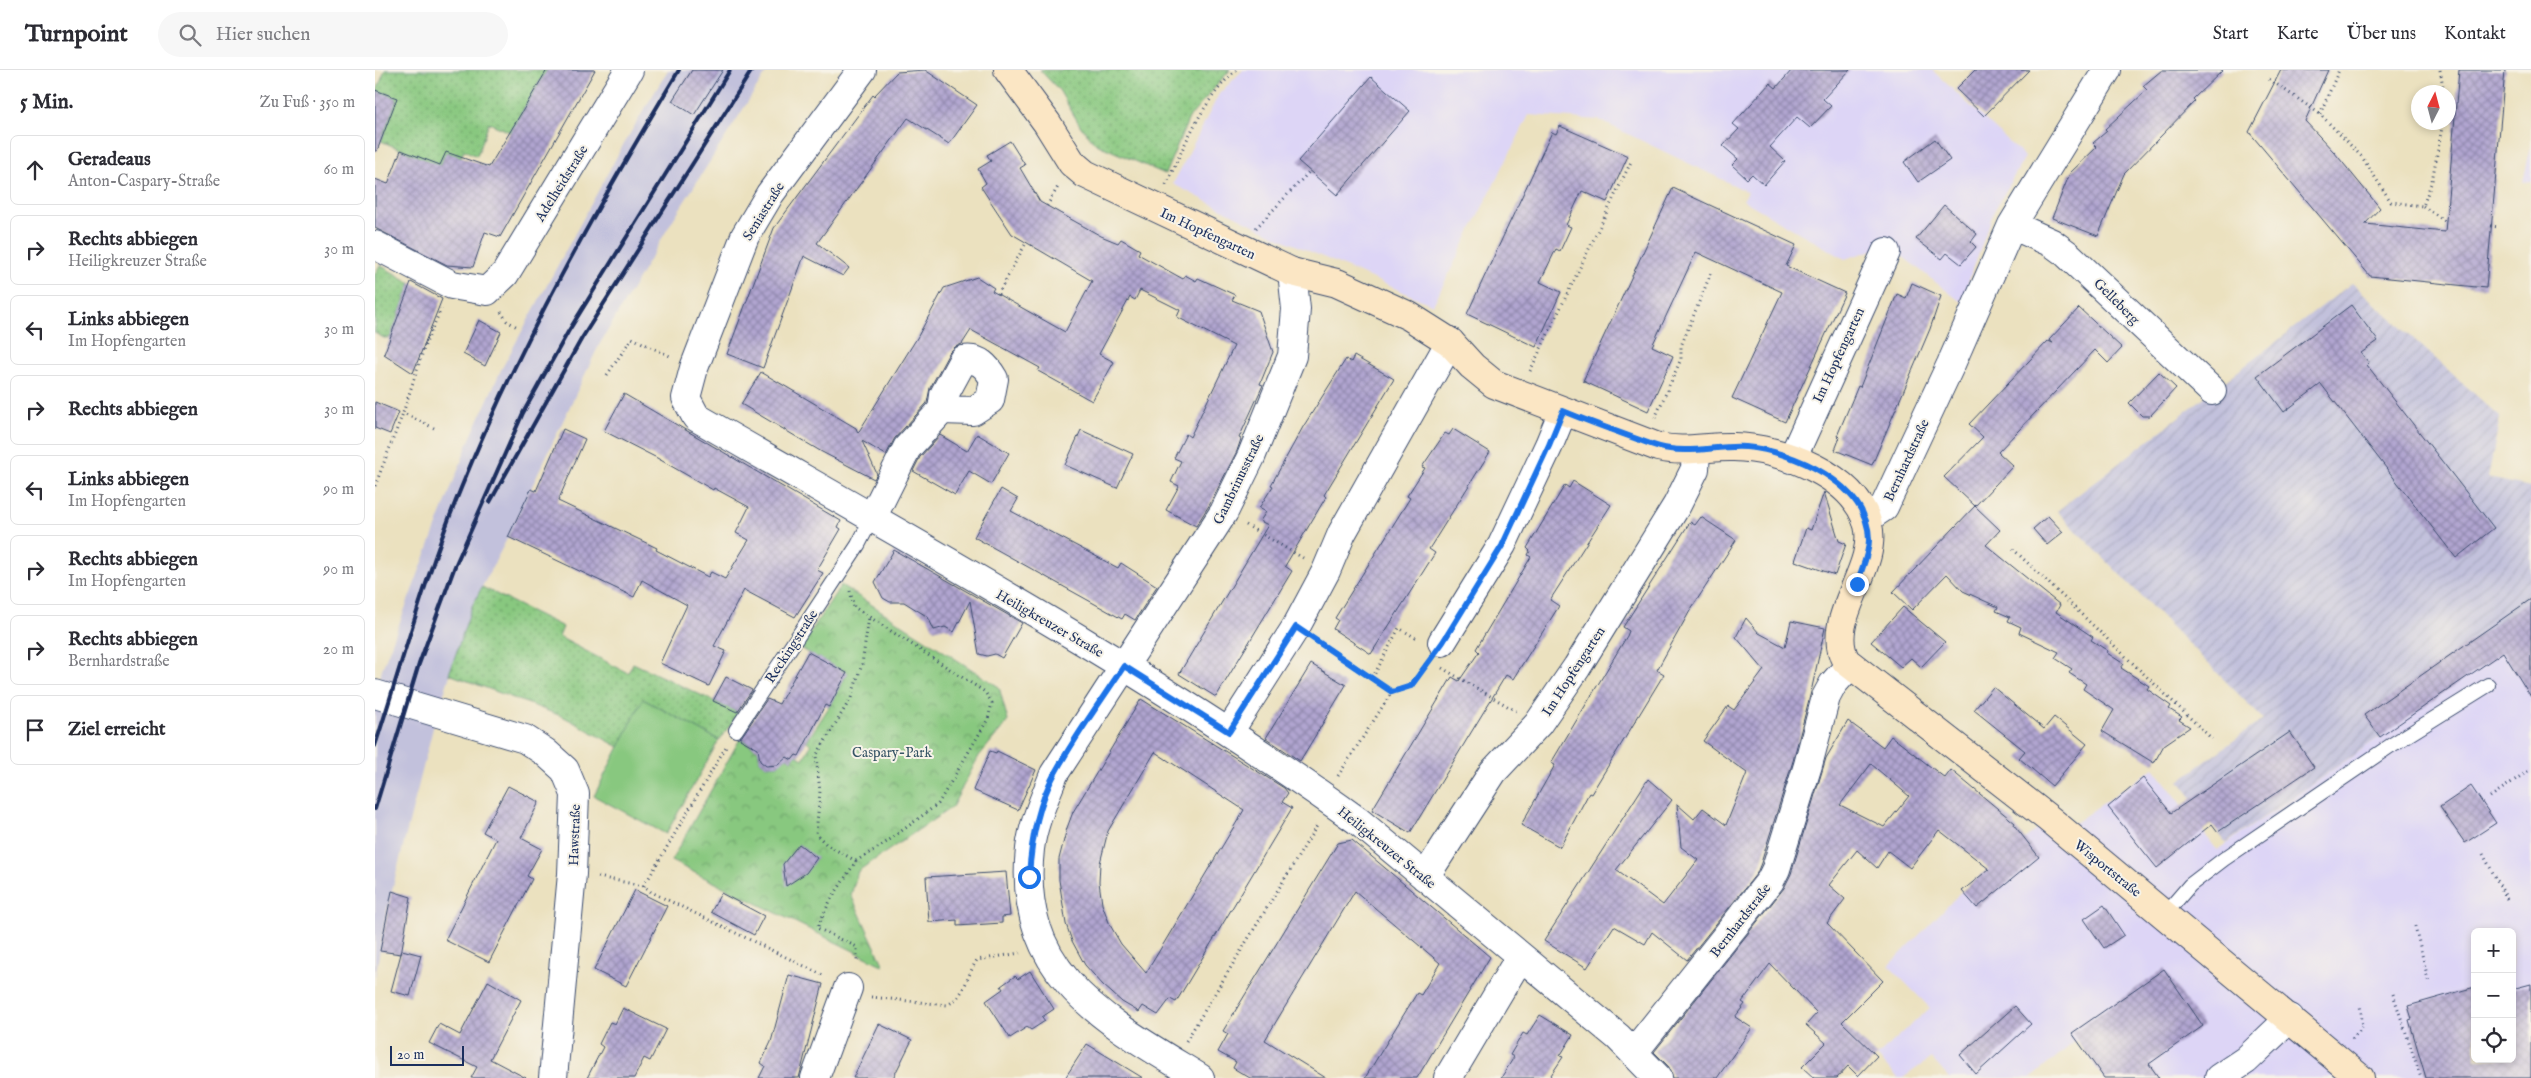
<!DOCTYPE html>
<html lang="de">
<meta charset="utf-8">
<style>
body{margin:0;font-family:"IM FELL English",serif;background:#f7f7f7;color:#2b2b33}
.controls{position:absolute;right:15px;bottom:15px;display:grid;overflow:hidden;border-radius:8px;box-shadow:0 2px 8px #0003}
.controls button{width:45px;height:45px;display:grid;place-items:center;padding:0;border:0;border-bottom:1px solid #e1e1e2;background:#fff;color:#2b2b33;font:25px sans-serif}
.compass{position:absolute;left:2036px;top:15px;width:45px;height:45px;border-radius:50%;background:#fff;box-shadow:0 2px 8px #0003;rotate:6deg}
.scale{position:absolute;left:15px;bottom:12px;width:74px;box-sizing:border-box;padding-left:5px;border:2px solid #1b2f5e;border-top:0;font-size:14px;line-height:18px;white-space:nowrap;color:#1b2f5e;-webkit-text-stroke:4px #f7f3e8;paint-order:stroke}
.stop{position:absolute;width:15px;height:15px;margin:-11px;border:4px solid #1a73e8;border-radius:50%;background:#fff}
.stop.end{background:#1a73e8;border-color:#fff;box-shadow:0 1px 5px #0008}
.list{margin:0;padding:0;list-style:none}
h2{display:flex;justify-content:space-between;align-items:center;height:65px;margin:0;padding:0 20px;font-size:21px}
h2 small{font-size:16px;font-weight:400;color:#7c7c81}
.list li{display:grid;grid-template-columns:32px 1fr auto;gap:15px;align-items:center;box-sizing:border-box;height:70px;margin:0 10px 10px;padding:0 10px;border:1px solid #e1e1e2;border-radius:8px}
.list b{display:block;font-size:19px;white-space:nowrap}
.list p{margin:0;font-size:16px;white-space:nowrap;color:#7c7c81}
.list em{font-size:16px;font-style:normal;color:#7c7c81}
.icon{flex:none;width:28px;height:28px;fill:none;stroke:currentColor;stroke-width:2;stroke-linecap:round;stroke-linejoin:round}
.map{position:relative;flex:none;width:2156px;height:1008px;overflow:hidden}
header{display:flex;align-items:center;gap:30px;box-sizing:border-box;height:70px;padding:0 25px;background:#fff;border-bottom:1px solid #e1e1e2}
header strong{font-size:24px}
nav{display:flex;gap:28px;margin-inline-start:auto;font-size:18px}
.search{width:350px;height:45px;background:#f7f7f7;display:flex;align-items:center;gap:12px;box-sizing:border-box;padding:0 18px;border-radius:28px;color:#7c7c81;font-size:19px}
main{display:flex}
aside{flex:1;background:#fff}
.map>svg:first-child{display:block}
.built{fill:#ddd5f6;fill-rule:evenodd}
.industrial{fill:url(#industrial-furrows)}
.railway{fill:#c2c1dc}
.grass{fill:#88c87f;stroke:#527c6e}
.park{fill:url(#park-crowns);stroke:#527c6e}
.garden{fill:url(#garden-dots);stroke:#527c6e}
.building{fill:url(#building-cross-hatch);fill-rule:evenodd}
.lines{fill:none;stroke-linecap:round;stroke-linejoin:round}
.lane-casing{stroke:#3a4a6d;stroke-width:16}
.street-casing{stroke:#3a4a6d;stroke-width:30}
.secondary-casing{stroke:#3a4a6d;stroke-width:30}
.path{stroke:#3a4a6d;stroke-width:3;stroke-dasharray:1 4;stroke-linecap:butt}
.lane{stroke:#fff;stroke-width:14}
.street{stroke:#fff;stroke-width:28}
.secondary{stroke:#fbe6c4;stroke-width:28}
.rail{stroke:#1b2f5e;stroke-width:4}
.route{stroke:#1a73e8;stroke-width:6}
.labels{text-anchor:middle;stroke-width:4;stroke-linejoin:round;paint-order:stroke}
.street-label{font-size:14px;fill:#1b2f5e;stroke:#f7f3e8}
.park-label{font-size:14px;fill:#365566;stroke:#f7f3e8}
</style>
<header>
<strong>Turnpoint</strong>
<div class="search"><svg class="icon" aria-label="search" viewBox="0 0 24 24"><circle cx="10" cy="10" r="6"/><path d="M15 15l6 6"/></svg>Hier suchen</div>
<nav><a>Start</a><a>Karte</a><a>Über uns</a><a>Kontakt</a></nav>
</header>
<main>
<aside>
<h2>5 Min.<small>Zu Fuß · 350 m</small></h2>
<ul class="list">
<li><svg class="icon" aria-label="ahead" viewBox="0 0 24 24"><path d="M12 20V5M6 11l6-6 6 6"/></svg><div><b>Geradeaus</b><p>Anton-Caspary-Straße</p></div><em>60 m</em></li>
<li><svg class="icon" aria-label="right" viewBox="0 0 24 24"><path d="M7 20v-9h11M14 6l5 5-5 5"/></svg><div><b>Rechts abbiegen</b><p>Heiligkreuzer Straße</p></div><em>30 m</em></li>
<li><svg class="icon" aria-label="left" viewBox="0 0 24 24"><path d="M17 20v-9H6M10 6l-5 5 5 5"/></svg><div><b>Links abbiegen</b><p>Im Hopfengarten</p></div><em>30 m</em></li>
<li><svg class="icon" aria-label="right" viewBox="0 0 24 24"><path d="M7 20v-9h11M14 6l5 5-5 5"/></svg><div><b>Rechts abbiegen</b></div><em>30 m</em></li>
<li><svg class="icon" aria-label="left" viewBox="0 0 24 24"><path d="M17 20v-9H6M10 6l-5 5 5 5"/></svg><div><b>Links abbiegen</b><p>Im Hopfengarten</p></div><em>90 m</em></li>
<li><svg class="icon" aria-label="right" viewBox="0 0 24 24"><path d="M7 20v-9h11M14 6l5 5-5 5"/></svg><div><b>Rechts abbiegen</b><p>Im Hopfengarten</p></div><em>90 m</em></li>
<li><svg class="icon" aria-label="right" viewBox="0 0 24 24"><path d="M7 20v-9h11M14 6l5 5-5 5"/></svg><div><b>Rechts abbiegen</b><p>Bernhardstraße</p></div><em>20 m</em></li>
<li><svg class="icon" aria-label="arrive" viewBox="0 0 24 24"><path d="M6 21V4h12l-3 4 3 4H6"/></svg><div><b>Ziel erreicht</b></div></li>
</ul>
</aside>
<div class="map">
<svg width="2156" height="1008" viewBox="0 0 2156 1008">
<defs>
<pattern id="industrial-furrows" width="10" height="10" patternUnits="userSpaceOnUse" patternTransform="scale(1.25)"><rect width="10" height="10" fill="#c2c1dc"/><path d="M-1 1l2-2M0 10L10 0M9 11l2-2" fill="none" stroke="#a6a6bf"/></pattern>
<pattern id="park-crowns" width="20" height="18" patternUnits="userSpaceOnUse" patternTransform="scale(1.25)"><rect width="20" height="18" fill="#88c87f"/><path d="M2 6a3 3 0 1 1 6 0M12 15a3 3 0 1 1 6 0" fill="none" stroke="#6ea36b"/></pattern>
<pattern id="garden-dots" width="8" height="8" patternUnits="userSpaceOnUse" patternTransform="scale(1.25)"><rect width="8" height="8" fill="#88c87f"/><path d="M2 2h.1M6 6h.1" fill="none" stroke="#6ea36b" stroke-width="1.8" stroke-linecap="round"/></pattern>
<pattern id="building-cross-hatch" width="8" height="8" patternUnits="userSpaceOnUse" patternTransform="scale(1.25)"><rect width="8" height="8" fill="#b1a5d0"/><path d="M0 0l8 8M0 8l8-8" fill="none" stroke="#8f87ac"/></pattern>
</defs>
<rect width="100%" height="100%" fill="#f7f3e8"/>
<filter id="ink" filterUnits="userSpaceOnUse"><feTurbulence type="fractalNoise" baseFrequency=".02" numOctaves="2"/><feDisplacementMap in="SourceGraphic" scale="10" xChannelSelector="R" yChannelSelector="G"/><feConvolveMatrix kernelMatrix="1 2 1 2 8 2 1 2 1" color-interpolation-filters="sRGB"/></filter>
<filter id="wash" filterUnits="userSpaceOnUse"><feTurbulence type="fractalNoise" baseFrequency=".0096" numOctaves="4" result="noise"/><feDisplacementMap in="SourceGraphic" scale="20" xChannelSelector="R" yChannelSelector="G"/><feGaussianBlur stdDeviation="1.12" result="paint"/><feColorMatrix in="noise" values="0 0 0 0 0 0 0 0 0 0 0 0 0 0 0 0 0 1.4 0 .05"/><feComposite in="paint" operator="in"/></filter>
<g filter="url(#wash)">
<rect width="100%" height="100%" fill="#ebe1bf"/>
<path class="built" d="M868 0H1557L1650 87 1619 141 1586 232 1513 175 1470 189 1368 130 1373 122 1224 50 1154 45 1058 235 902 167 798 114 844 24Z
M2156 76V111L2148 112Z
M2156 562V1008H1728L1702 970 1656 1008H1574L1556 988 1528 1008H1523L1502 986 1555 938 1514 896 1587 821 1674 749 1688 761 1779 698 1842 780ZM2100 862H2137V989H2100Z"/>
<path class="industrial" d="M1977 213 2125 347 2113 408 2156 417V562L1851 773 1804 711 1888 649 1682 441Z"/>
<path class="railway" d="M293 0H393L299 148 223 277 133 467 97 536 58 658 11 844 0 908V629L7 599 94 371 126 300 247 77Z"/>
<path class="grass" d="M268 629 344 670 291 764 219 726Z"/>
<path class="park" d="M466 515 624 617 633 651 604 686 577 737 483 801 476 825 509 896 296 791 365 669 383 680 385 691 391 696 403 695 409 686 417 690 421 685 428 689 436 675 432 671 454 637 472 604 425 578Z"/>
<path class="garden" d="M10 0H172L135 62 114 53 102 86 89 80 86 87 71 82 65 96 6 71 22 29 2 21Z
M665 0H855L814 48 790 104 721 74 706 57 684 20Z
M5 195 36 213 15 268H9L0 263V204Z
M107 517 188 557 184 567 253 603 258 593 364 643 344 670 268 629 244 677 189 647 74 604 97 536Z"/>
<g id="blocks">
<path class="building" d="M172 0H220L125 167 110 162 98 197 72 195 0 158V109L13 114 26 80 65 95 71 82 114 97Z
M317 0H348L319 45 297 31Z
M550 0 602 35 574 74 533 48 442 173 474 198 468 206 429 186 388 298 352 284 399 158 498 25 499 26 522 2Z
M1417 0H1475L1448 29 1456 36 1435 58 1422 47 1395 77 1410 91 1389 115 1377 104 1372 109 1357 95 1363 89 1348 76 1364 59 1358 54 1395 13 1401 18Z
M1600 0H1654L1609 46 1581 19Z
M1787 0H1848L1818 29 1820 31 1749 104 1723 166 1677 148 1695 103 1722 77 1718 73 1732 61 1730 59 1772 20 1768 16Z
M1906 0H1953L1930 51 1959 82 2005 138 1990 154 2070 162 2084 0H2130L2111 218 1995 206 1874 62Z
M996 7 1035 41 962 125 923 91Z
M0 20 22 28 2 81H0Z
M1185 56 1253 86 1232 132 1207 121 1191 155 1196 157 1185 181 1181 179 1165 212 1186 222 1161 277 1092 244 1177 62 1181 64Z
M1560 69 1575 90 1543 112 1529 92Z
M635 71 650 95 645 98 665 132 726 166 743 173 746 169 765 180 763 184 808 209 810 205 821 211 823 208 860 225 857 230 884 241 898 282 885 314 888 315 864 368 866 369 862 381 835 434 821 456 791 440 804 416 796 412 806 391 799 388 811 364 815 367 859 276 802 247 805 240 765 220 760 230 755 227 724 284 739 292 717 331 663 301 665 298 596 260 587 274 580 277 574 283 555 318 552 333 520 368 511 385 487 371 502 404 499 409 447 382 366 334 386 302 481 358 483 363 542 268 569 218 602 207 619 218 617 221 690 262 717 211 637 164 606 117 611 113 603 99 616 91 612 85Z
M1298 118 1421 175 1411 196 1470 223 1410 352 1357 328 1407 222 1321 182 1277 276 1298 286 1273 341 1208 311Z
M1569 135 1602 164 1596 172 1601 177 1586 194 1572 183 1567 189 1541 169Z
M36 212 67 229 38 303 9 284Z
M1537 213 1566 226 1555 259 1497 395 1460 380 1465 367 1462 366 1483 316 1485 317 1522 224 1531 228Z
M1976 235 2003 271 1986 283 1994 293 1992 295 2119 458 2081 488 1946 314 1909 342 1882 306Z
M1704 238 1747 278 1733 293 1720 280 1623 382 1638 396 1600 436 1569 407 1608 367 1594 354 1673 271 1678 273 1674 270Z
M104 250 126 262 110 296 88 284Z
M979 286 1019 309 949 425 951 427 910 496 917 501 841 627 804 604 893 455 885 451 891 442 884 438 898 416 896 415 928 357 971 289 976 292Z
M1784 302 1801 318 1775 346H1767L1754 333Z
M249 324 466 451 463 457 466 459 442 500 448 503 420 547 369 520 339 576 351 581 334 616 285 593 312 535 267 510 259 527 133 467 156 419 161 421 188 359 210 369 183 431 282 478 281 480 333 507 336 502 350 509 374 470 361 463 374 437 339 418 338 420 282 388 229 361Z
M0 332 24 342 15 364 0 358Z
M1078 359 1115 382 1054 479 1060 483 996 584 958 559 963 550 960 548 1035 428 1032 426 1050 398 1047 397 1070 363 1074 365Z
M706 360 758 384 742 418 690 395Z
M602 364 634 383 616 414 594 401 580 425 538 401 545 387 565 365 592 381Z
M1198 411 1236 435 1175 530 1184 536 1138 609 1131 605 1035 763 997 740 1077 607 1084 611 1104 582 1101 579 1156 487 1153 485 1155 481 1152 478 1190 415 1194 418Z
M626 419 643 429 636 441 743 498 746 493 782 516 760 550 750 544 747 549 599 467Z
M1449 422 1464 471 1471 474 1460 505 1420 491 1431 458 1436 460Z
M1600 436 1625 460 1611 475 1685 535 1681 542 1718 567 1716 570 1733 581 1732 583 1749 594 1746 598 1774 616 1772 619 1796 636 1794 639 1807 647 1804 650 1815 657 1789 675 1779 693 1727 661 1739 640 1708 619 1711 614 1694 603 1697 599 1680 588 1684 582 1644 563 1646 557 1633 551 1635 547 1621 541 1623 537 1588 521 1572 504 1537 540 1518 522Z
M1673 446 1688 462 1672 475 1658 459Z
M1326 447 1361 470 1316 539 1282 600 1289 604 1216 724 1214 723 1185 777 1146 755 1180 695 1176 693 1252 566 1254 561 1248 557 1315 452 1320 455Z
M519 480 647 553 627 588 620 584 612 586 604 584 595 531 579 562 570 557 559 560 553 547 529 532H515L508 528 500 512Z
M2156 529V627L2128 582 2005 667 1989 645Z
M1528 537 1570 572 1546 597 1536 588 1526 597 1496 572Z
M1371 548 1384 563 1410 577 1416 551 1450 558 1436 622 1418 691 1386 793 1382 803 1312 890 1277 862 1270 874 1239 856 1212 898 1169 871 1273 709 1297 730 1241 800 1288 835 1323 790 1306 777 1302 734 1319 749 1328 738 1351 755 1372 703 1328 671 1353 636 1359 640 1389 600 1361 567Z
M433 582 472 603 454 637 450 635 424 686 421 685 417 690 412 687 403 695 391 696 385 691 383 679 365 669 392 629 404 634Z
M936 594 971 615 925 691 891 668Z
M351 607 377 620 362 642 338 631Z
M1618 617 1669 659 1679 647 1712 674 1677 716 1644 688 1650 681 1599 640Z
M766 629 909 718 913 723 907 732 917 738 801 932 795 929 783 945 768 936 764 942 747 932 728 915 710 895 697 871 691 854 684 810V789L692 758 698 742ZM780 682 869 740 771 903 746 874 735 855 727 834 724 812 725 793 733 761Z
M1473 651 1508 677 1516 666 1570 708 1576 700 1640 753 1639 755 1664 787 1602 838 1587 821 1614 799 1564 760 1535 798 1513 781 1502 798 1482 780 1454 815 1470 829 1452 853 1508 911 1467 952 1502 986 1483 1006 1473 996 1462 1008H1439L1427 997 1451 973 1431 955 1442 943 1395 894 1367 932 1370 934 1360 947 1377 958 1342 1008H1298L1294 997 1279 982 1409 818 1416 804 1451 688ZM1496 694 1534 726 1509 757 1465 735Z
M1915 662 1939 697 1843 762 1837 754 1782 798 1733 737 1768 708 1796 743Z
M615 681 621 683 622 681 661 700 643 740 598 720Z
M133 716 164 732 146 768 167 779 152 806 157 809 114 892 70 870 121 769 108 762Z
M2096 716 2121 753 2090 773 2065 737Z
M977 770 1115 887 1042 1008H990L1042 923 1046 925 1065 893 980 821 890 970 951 1008H875L858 998 861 992 843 982 853 964 848 961 963 773Z
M424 774 442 788 431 803 411 816 408 794Z
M631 802 635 846 627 847V853L582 856V850L554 852 551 807Z
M260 820 292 836 251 916 219 900Z
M17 821 36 827 26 884 5 881Z
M346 823 389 846 379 865 336 842Z
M1729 835 1749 865 1729 878 1709 849Z
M27 880 46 885 35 926 16 921Z
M1789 899 1828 956 1774 994 1784 1008H1729L1697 963Z
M655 901 679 939 667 947 670 951 656 960 652 957 635 968 611 931 628 919 626 916 640 906 643 909Z
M414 905 448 914 424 1008H384L390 996 386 993 396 972Z
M113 911 146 930 115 989 151 1008H96L102 997 54 973 64 954 85 965Z
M2156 914V1008H2051L2034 950 2037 949 2033 936 2100 917V989H2137V919Z
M1640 936 1656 954 1601 1004 1585 985Z
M248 938 291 959 275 991 269 988 259 1008H212L228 977 224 974 235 952 240 954Z
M1165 945 1198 965 1185 986 1188 987 1174 1008H1126L1139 987 1135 985 1148 963 1152 965Z
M504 954 537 970 518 1008H478Z
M712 974 768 1008H690Z"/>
</g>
</g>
<g filter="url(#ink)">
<use href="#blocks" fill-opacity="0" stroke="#3a4a6d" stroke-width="1"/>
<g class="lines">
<defs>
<path id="lane" d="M361 660 483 475 497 448
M1790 844 1815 815 1849 789 2015 676 2113 615"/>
<path id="street" d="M487 0 395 124 370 166 319 298 311 328 321 347C545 476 773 600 983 751L1243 967 1283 1008
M1637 155 1677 173 1692 184 1837 321
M0 175 77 215 112 221 130 204 254 0
M1417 389 1511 182
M497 448 532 378 567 340 569 325 588 290C604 287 612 297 619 309L615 330 598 341 567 340
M1491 449 1509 437 1576 294 1637 155 1732 0
M1067 572 1127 475 1174 375 1188 341
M0 624 150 669 170 682 190 700 200 724 197 804 178 1008
M854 662 921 557 951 501 967 463 1075 272
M1050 807 1118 702 1163 654 1202 597 1302 435 1320 399 1321 380
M1259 982 1395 811 1401 799 1433 695 1451 627 1458 614 1475 595
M440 1008 473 918
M825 1008C732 951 641 906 655 779 658 753 670 728 679 704L849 442 876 387 917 286 921 239 917 202
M1073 1008 1145 887
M1844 1008 1871 990 1915 948"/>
<path id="secondary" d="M633 0 672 53 697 93 710 104 917 202 962 213 1034 246 1075 272 1097 296 1119 314 1283 377C1309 383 1333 376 1359 377 1406 378 1480 405 1493 455 1504 499 1448 549 1471 591L1674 749 1985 1008"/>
</defs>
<use href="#lane" class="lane-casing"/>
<use href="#street" class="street-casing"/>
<use href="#secondary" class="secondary-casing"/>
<path class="path" d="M2065 0 2069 22
M1894 9 1945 44 1987 87 2016 132 2048 136 2057 111 2068 52
M1945 44 1964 0
M791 115C810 74 827 31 861 0
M672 136 684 115
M2048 136 2071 152
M2115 156 2124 157
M881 158 935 101
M623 224 651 173
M126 242 132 251 144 258
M1155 301 1256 92
M232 305 257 268 297 287
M1280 348 1306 289V276L1336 203
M59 358 28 343 50 275 66 239
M0 416 28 343
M871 455 928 488
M1638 479 1837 669
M475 521 479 537 610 622 617 633 613 649 563 734 509 774 481 791 455 831 442 858 482 877V894
M942 571 997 609
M1067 598 1141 641
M1017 622 997 609 1024 558 1041 568
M963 706 1017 622 1036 616 1052 593
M2115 727 2156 699
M2108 784 2133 831
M481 791 452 775 441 764 445 721 441 686 476 628 487 594 494 547
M223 807 269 816 276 822 450 906
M269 816 352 675
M2040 856 2054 913
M2018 924 2046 1008
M496 927 572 935C591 926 591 906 602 890L645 883
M1977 969 1988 957 1985 935
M811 971 943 754"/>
<use href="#lane" class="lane"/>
<use href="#street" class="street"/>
<use href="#secondary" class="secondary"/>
<path class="rail" d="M115 432 207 268 377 0
M0 676C28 590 51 503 86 418 145 272 223 135 304 0
M0 739 44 594 80 496 148 343 193 262 355 0"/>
</g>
</g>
<g class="lines" filter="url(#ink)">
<path class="route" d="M654 807C656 771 663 734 680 703 700 666 726 631 749 596L854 662 921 557 1017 622 1036 616 1068 572 1127 476 1174 375 1188 341C1212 351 1237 360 1262 369 1273 373 1284 378 1295 379 1320 383 1346 375 1371 377 1418 381 1494 414 1494 470 1494 485 1486 500 1482 514"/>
</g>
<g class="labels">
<g class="street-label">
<text transform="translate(186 113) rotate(-58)" y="5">Adelheidstraße</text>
<text transform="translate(388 141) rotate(-58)" y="5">Seniastraße</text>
<text transform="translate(833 163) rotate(25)" y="5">Im Hopfengarten</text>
<text transform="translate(1742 231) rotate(45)" y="5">Gelleberg</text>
<text transform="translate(1463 285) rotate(-65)" y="5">Im Hopfengarten</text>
<text transform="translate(1531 390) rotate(-65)" y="5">Bernhardstraße</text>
<text transform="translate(863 409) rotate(-64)" y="5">Gambrinusstraße</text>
<text transform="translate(675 553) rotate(30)" y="5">Heiligkreuzer Straße</text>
<text transform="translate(416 576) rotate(-57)" y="5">Reckingstraße</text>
<text transform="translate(1198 601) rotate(-57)" y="5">Im Hopfengarten</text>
<text transform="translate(199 765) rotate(-88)" y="5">Hawstraße</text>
<text transform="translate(1012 777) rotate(39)" y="5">Heiligkreuzer Straße</text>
<text transform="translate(1733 798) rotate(39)" y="5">Wisportstraße</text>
<text transform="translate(1365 850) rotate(-52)" y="5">Bernhardstraße</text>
</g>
<g class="park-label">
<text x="517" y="687">Caspary-Park</text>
</g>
</g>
</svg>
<div class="controls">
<button>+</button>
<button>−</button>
<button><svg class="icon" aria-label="locate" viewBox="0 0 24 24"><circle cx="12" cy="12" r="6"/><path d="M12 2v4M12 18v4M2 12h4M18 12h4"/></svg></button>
</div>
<svg class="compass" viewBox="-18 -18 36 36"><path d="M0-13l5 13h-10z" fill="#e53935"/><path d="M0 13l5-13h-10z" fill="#7c7c81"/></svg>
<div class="scale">20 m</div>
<div class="stop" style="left:654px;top:807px"></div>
<div class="stop end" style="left:1482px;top:514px"></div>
</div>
</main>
